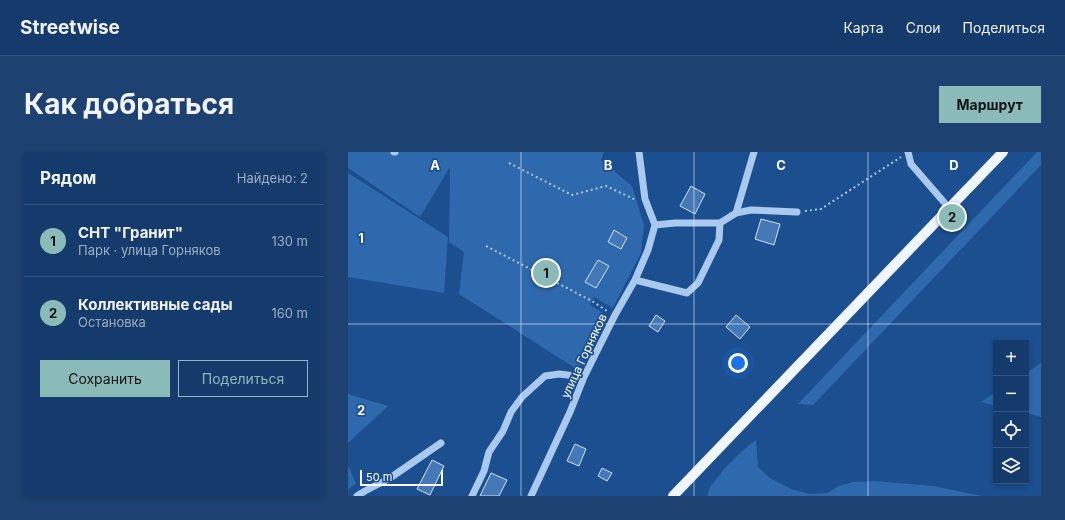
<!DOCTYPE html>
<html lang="ru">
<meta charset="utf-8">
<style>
body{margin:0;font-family:Inter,sans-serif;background:#1d4271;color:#f1f3f6}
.controls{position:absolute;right:12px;bottom:12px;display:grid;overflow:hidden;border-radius:0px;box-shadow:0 2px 6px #0003}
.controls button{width:36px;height:36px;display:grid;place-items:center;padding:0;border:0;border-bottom:1px solid #33557e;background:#143b6b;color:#f1f3f6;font:20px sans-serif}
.scale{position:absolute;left:12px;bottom:10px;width:83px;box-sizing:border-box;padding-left:4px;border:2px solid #fff;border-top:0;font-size:11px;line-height:14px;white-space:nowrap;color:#fff;-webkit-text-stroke:3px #1b4f8f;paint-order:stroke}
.you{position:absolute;left:390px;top:211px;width:14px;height:14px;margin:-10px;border:3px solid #fff;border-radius:50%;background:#1a73e8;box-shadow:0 0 0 6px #1a73e833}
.badge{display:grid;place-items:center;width:26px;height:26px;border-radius:50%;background:#8bbbb9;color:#111;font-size:13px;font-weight:700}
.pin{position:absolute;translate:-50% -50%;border:2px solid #fff;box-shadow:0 1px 4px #0006}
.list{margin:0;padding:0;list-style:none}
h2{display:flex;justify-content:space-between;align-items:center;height:52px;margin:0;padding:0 16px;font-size:17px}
h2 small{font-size:13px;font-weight:400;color:#9dadc1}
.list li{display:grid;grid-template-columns:26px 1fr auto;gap:12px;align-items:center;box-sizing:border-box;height:72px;padding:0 16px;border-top:1px solid #33557e}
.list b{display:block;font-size:15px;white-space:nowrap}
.list p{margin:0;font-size:13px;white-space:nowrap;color:#9dadc1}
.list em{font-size:13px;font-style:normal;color:#9dadc1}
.actions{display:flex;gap:8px;padding:12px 16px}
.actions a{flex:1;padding:9px 0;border:1px solid #8bbbb9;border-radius:0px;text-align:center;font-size:14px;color:#8bbbb9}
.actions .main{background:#8bbbb9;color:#111}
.icon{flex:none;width:22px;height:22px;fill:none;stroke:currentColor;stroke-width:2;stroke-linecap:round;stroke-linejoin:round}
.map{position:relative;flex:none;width:693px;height:344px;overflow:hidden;border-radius:0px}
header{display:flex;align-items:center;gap:24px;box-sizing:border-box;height:56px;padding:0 20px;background:#143b6b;border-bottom:1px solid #33557e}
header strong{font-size:19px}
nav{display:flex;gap:22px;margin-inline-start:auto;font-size:14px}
.intro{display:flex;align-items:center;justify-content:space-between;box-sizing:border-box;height:96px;padding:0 24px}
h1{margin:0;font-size:28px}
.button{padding:10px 18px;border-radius:0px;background:#8bbbb9;color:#111;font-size:14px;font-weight:700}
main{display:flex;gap:24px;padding:0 24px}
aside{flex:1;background:#143b6b;border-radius:0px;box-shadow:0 2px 6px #0003}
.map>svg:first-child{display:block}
.green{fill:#2e69ad}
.building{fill:#4478b7;stroke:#cfe3fa}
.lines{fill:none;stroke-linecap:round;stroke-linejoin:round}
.path{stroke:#a9c9ee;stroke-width:2;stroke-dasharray:2 3;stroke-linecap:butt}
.minor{stroke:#a9c9ee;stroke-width:7}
.major{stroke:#f0f6ff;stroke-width:10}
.grid{fill:none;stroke:#fff;stroke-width:1;stroke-opacity:0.55}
.labels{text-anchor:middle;stroke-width:3.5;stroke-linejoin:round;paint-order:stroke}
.street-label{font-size:12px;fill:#fff;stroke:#1b4f8f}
.grid-label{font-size:13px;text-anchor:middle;font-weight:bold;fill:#fff;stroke:#1b4f8f;stroke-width:3.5;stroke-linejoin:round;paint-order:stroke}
</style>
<header>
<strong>Streetwise</strong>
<nav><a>Карта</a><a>Слои</a><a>Поделиться</a></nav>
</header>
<div class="intro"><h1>Как добраться</h1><a class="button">Маршрут</a></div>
<main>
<aside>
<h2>Рядом<small>Найдено: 2</small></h2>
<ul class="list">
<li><span class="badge">1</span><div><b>СНТ &quot;Гранит&quot;</b><p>Парк · улица Горняков</p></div><em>130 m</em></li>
<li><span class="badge">2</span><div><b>Коллективные сады</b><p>Остановка</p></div><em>160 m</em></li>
</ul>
<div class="actions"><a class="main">Сохранить</a><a>Поделиться</a></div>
</aside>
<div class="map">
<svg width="693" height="344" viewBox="0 0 693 344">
<rect width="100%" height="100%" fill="#1b4f8f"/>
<path class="green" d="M0 0H256L253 8 284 34 296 73 293 101 265 156 246 145 242 153 260 164 230 218 111 142 116 100 101 90 102 15 72 65 0 16Z
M689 0H693V13L465 253 450 252Z
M0 21 100 85 96 141 0 125Z
M693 211V265L678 261V221Z
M648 240V254L633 250Z
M0 242 40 254 0 291Z
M408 288 410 315 422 326 443 337 462 342 479 341 491 334 505 330 527 329 585 334 634 344H359L362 335 377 316 394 299Z
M0 313 8 332 0 337Z"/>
<path class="building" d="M343 34 357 42 347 62 332 54Z
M413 67 432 72 426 93 407 87Z
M266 78 279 86 273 97 260 90Z
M250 108 261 114 248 136 237 130Z
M308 163 317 169 310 180 301 174Z
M388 163 402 175 392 187 378 175Z
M227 292 238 297 231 314 219 309Z
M84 308 96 314 82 343 69 337Z
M254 316 264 321 259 329 250 324Z
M143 321 159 328 151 344H132Z"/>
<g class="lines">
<path class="path" d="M161 11 224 43 258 34 288 48
M457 59 473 57 553 5
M138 94 244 149 259 159"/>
<path class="minor" d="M46 0H47
M291 0 297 47 307 73
M560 0 563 12 601 56
M388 61 406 0
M307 73 327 71H372L388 61 403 58 449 60
M287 128 339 141 350 131 371 88 372 71
M9 344 17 339 42 326 93 291
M124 344 136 319 141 300 155 279 163 260 174 245 197 224 211 222 236 225
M183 344 222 260 236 225 267 163 287 128 300 98 307 73"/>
<path class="major" d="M325 344 655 0"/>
</g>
<path class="grid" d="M173 0V344M346 0V344M520 0V344M0 172H693"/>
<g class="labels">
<g class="street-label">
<text transform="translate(236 204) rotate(-65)" y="4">улица Горняков</text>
</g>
</g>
<g class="grid-label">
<text x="87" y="18">A</text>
<text x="260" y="18">B</text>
<text x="433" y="18">C</text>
<text x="606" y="18">D</text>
<text x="13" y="91">1</text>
<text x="13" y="263">2</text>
</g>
</svg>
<div class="controls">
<button>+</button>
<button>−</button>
<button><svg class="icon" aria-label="locate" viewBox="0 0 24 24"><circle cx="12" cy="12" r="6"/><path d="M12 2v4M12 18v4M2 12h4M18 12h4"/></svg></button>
<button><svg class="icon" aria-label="layers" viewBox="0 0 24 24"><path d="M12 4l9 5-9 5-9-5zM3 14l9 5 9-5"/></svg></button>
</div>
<div class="scale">50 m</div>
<div class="you"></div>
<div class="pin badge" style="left:198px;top:121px">1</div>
<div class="pin badge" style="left:604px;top:65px">2</div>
</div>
</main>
